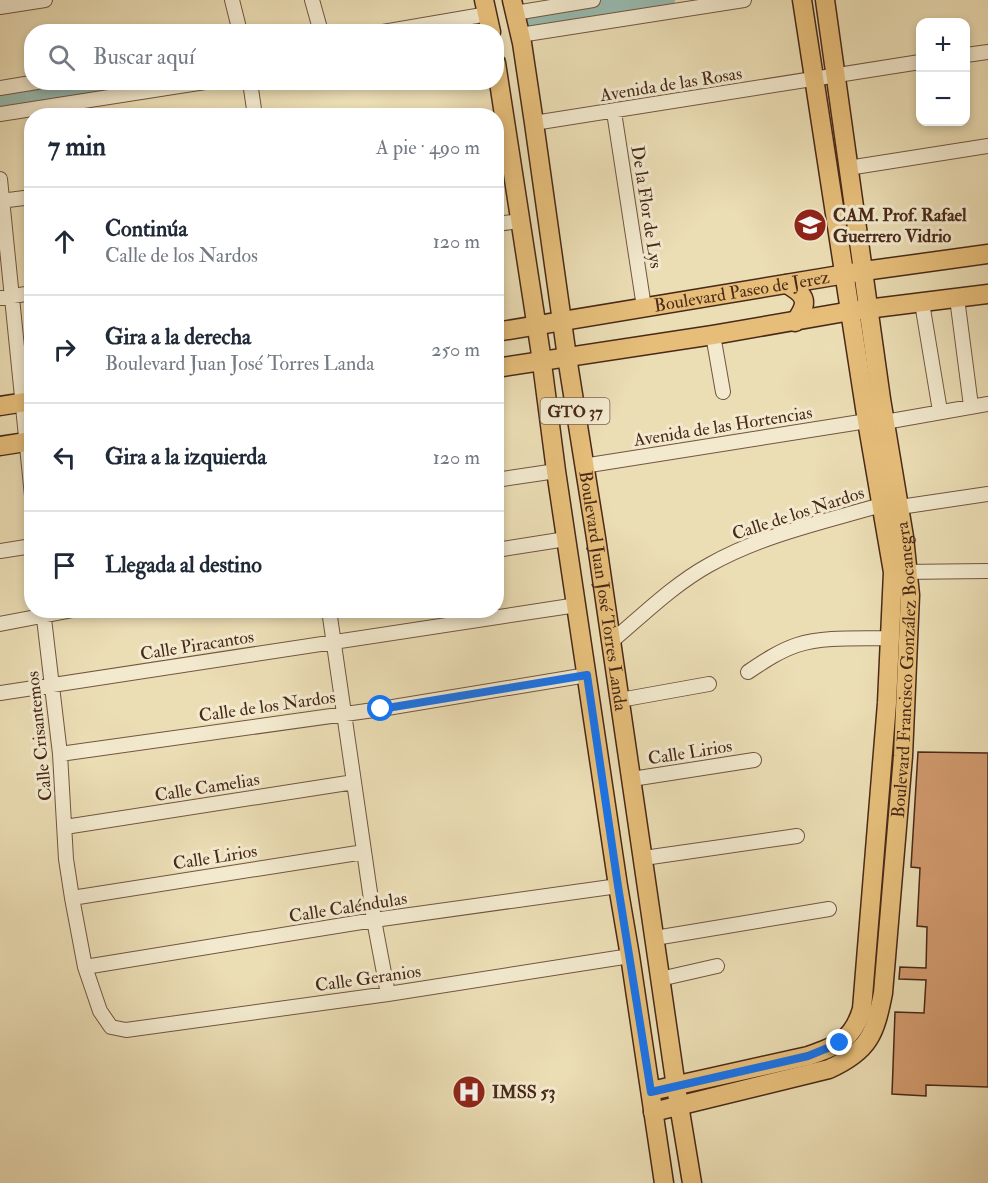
<!DOCTYPE html>
<html lang="es">
<meta charset="utf-8">
<style>
body{margin:0;font-family:"IM FELL Double Pica",serif;background:#f2f2f3;color:#1f2937}
.controls{position:absolute;right:18px;top:18px;display:grid;overflow:hidden;border-radius:12px;box-shadow:0 3px 9px #0003}
.controls button{width:54px;height:54px;display:grid;place-items:center;padding:0;border:0;border-bottom:2px solid #e0e1e3;background:#fff;color:#1f2937;font:30px sans-serif}
.stop{position:absolute;width:18px;height:18px;margin:-14px;border:4px solid #1a73e8;border-radius:50%;background:#fff}
.stop.end{background:#1a73e8;border-color:#fff;box-shadow:0 2px 6px #0008}
.list{margin:0;padding:0;list-style:none}
h2{display:flex;justify-content:space-between;align-items:center;height:78px;margin:0;padding:0 24px;font-size:26px}
h2 small{font-size:20px;font-weight:400;color:#747a83}
.list li{display:grid;grid-template-columns:39px 1fr auto;gap:18px;align-items:center;box-sizing:border-box;height:108px;padding:0 24px;border-top:2px solid #e0e1e3}
.list b{display:block;font-size:22px;white-space:nowrap}
.list p{margin:0;font-size:20px;white-space:nowrap;color:#747a83}
.list em{font-size:20px;font-style:normal;color:#747a83}
.icon{flex:none;width:33px;height:33px;fill:none;stroke:currentColor;stroke-width:2;stroke-linecap:round;stroke-linejoin:round}
.map{position:relative;flex:none;width:988px;height:1183px;overflow:hidden}
.search{position:absolute;background:#fff;box-shadow:0 3px 9px #0003;left:24px;top:24px;width:480px;height:66px;display:flex;align-items:center;gap:15px;box-sizing:border-box;padding:0 21px;border-radius:24px;color:#747a83;font-size:22px}
.panel{position:absolute;background:#fff;box-shadow:0 3px 9px #0003;left:24px;top:108px;width:480px;height:510px;border-radius:24px}
.map>svg:first-child{display:block}
.lines{fill:none;stroke-linecap:round;stroke-linejoin:round}
.river{stroke:#98bbb0;stroke-width:20}
.building{fill:#d19a6e;stroke:#492919;stroke-width:1.5}
.minor-casing{stroke:#725640;stroke-width:16}
.major-casing{stroke:#492919;stroke-width:21}
.minor{stroke:#f2e9ce;stroke-width:14}
.major{stroke:#e6be7a;stroke-width:18}
.route{stroke:#1a73e8;stroke-width:8}
.labels{text-anchor:middle;stroke-width:6;stroke-linejoin:round;paint-order:stroke}
.shield{fill:#f2e9ce;stroke:#7c634f;stroke-width:1.5}
.shield-label{font-size:16px;font-weight:bold;fill:#492919}
.street-label{font-size:18px;fill:#492919;stroke:#f2e9ce}
.poi-label{font-size:18px;font-weight:bold;fill:#492919;stroke:#f2e9ce;text-anchor:start}
</style>
<div class="map">
<svg width="988" height="1183" viewBox="0 0 988 1183">
<rect width="100%" height="100%" fill="#ebddb4"/>
<filter id="stains"><feTurbulence type="fractalNoise" baseFrequency=".00333" numOctaves="4"/><feColorMatrix values="0 0 0 0 .2 0 0 0 0 .09 0 0 0 0 .02 0 0 0 .5 -.17"/></filter>
<radialGradient id="worn" r=".72"><stop offset=".6" stop-color="#630" stop-opacity="0"/><stop offset="1" stop-color="#630" stop-opacity=".3"/></radialGradient>
<g class="lines">
<path class="river" d="M528 21 665 0
M457 32 479 28
M0 102 125 82"/>
</g>
<path class="building" d="M918 752 988 753V1087L926 1085V1096L892 1094 895 1012 924 1013 926 980 899 979 900 967 926 968 927 927 917 926 920 868 911 867Z"/>
<g class="lines">
<defs>
<path id="minor" d="M232 0 240 32
M312 0 321 32
M0 7 45 0
M515 13 593 0
M383 32 488 14
M520 35 744 0
M966 55 988 52
M250 82 255 116
M0 88 37 82
M614 112 644 307
M0 114 205 82
M534 123 920 62
M848 168 988 146
M0 179 32 496
M0 201 32 197
M496 224 521 221
M0 298 32 293
M957 298 971 406
M922 303 940 411
M713 335 723 392
M885 422 988 404
M583 466 867 421
M496 480 556 471
M900 507 988 494
M496 550 566 539
M0 551 32 546
M900 572 988 571
M43 610 60 754 66 859 72 898 85 967 100 1011 111 1027 126 1030 388 994 630 956
M329 610 374 920 388 994
M0 624 73 610
M612 641C643 615 673 585 709 565 762 535 823 522 881 505
M748 672C763 662 779 651 797 645 826 636 861 639 891 638
M0 693 577 605
M620 700 709 684
M60 754 381 709 587 675
M632 779 754 760
M65 827 354 782
M644 858 797 836
M72 898 364 852
M655 938 829 909
M85 967 374 920 618 886
M660 979 717 966"/>
<g id="major">
<path d="M484 0 491 32"/>
<path id="s1" d="M512 0 522 43 534 123 567 357 596 538 676 1087 692 1183"/>
<path d="M496 63 540 348 556 471 618 886 630 956 664 1183"/>
<path d="M787 284C807 296 809 302 795 322"/>
<path id="s2" d="M496 332 864 271 988 254"/>
<path d="M496 368 713 335 851 311 988 294"/>
<path d="M0 406 32 401"/>
<path d="M0 446 32 441"/>
<path d="M651 1091 808 1056C837 1046 853 1040 862 1009L887 703 893 572 867 421 802 0"/>
<path id="s3" d="M653 1112 829 1069C869 1051 875 1034 883 993L903 756 910 595 904 537 881 399 825 0"/>
</g>
</defs>
<use href="#minor" class="minor-casing"/>
<use href="#major" class="major-casing"/>
<use href="#minor" class="minor"/>
<use href="#major" class="major"/>
</g>
<g class="lines">
<path class="route" d="M381 709 587 675 618 886 651 1092 808 1056 840 1043"/>
</g>
<defs>
<symbol id="school-disc" viewBox="-11 -11 22 22"><circle r="9.5" fill="#8f2418" stroke="#f2e9ce"/><path d="M0-5L7-2L0 1L-7-2ZM-4 1L0 2.5L4 1V4Q0 6-4 4Z" fill="#fff"/></symbol>
<symbol id="hospital-disc" viewBox="-11 -11 22 22"><circle r="9.5" fill="#8f2418" stroke="#f2e9ce"/><path d="M-5-5h3v3.5h4V-5h3V5h-3V1.5h-4V5h-3Z" fill="#fff"/></symbol>
</defs>
<g fill-rule="evenodd">
<use href="#school-disc" x="791" y="206" width="38" height="38"/>
<use href="#hospital-disc" x="450" y="1073" width="38" height="38"/>
</g>
<g class="labels">
<rect class="shield" x="540.5" y="398" width="69" height="26" rx="4.5"/>
<g class="shield-label">
<text x="575" y="417">GTO 37</text>
</g>
<g class="street-label">
<text transform="translate(671 84) rotate(-9)" y="6">Avenida de las Rosas</text>
<text transform="translate(647 207) rotate(81)" y="6">De la Flor de Lys</text>
<text dy="6" stroke="none"><textPath href="#s2" startOffset="249">Boulevard Paseo de Jerez</textPath></text>
<text transform="translate(723 426) rotate(-9)" y="6">Avenida de las Hortencias</text>
<text transform="translate(798 513) rotate(-18)" y="6">Calle de los Nardos</text>
<text dy="6" stroke="none"><textPath href="#s1" startOffset="598">Boulevard Juan José Torres Landa</textPath></text>
<text transform="translate(197 645) rotate(-9)" y="6">Calle Piracantos</text>
<text dy="6" stroke="none"><textPath href="#s3" startOffset="604">Boulevard Francisco González Bocanegra</textPath></text>
<text transform="translate(267 706) rotate(-8)" y="6">Calle de los Nardos</text>
<text transform="translate(39 736) rotate(-96)" y="6">Calle Crisantemos</text>
<text transform="translate(690 752) rotate(-9)" y="6">Calle Lirios</text>
<text transform="translate(207 787) rotate(-9)" y="6">Calle Camelias</text>
<text transform="translate(215 857) rotate(-9)" y="6">Calle Lirios</text>
<text transform="translate(348 907) rotate(-9)" y="6">Calle Caléndulas</text>
<text transform="translate(368 978) rotate(-8)" y="6">Calle Geranios</text>
</g>
<g class="poi-label">
<text x="833" y="221">CAM. Prof. Rafael<tspan x="833" dy="21">Guerrero Vidrio</tspan></text>
<text x="492" y="1098">IMSS 53</text>
</g>
</g>
<rect width="100%" height="100%" filter="url(#stains)"/>
<rect width="100%" height="100%" fill="url(#worn)"/>
</svg>
<div class="controls">
<button>+</button>
<button>−</button>
</div>
<div class="stop" style="left:381px;top:709px"></div>
<div class="stop end" style="left:840px;top:1043px"></div>
<div class="search"><svg class="icon" aria-label="search" viewBox="0 0 24 24"><circle cx="10" cy="10" r="6"/><path d="M15 15l6 6"/></svg>Buscar aquí</div>
<section class="panel">
<h2>7 min<small>A pie · 490 m</small></h2>
<ul class="list">
<li><svg class="icon" aria-label="ahead" viewBox="0 0 24 24"><path d="M12 20V5M6 11l6-6 6 6"/></svg><div><b>Continúa</b><p>Calle de los Nardos</p></div><em>120 m</em></li>
<li><svg class="icon" aria-label="right" viewBox="0 0 24 24"><path d="M7 20v-9h11M14 6l5 5-5 5"/></svg><div><b>Gira a la derecha</b><p>Boulevard Juan José Torres Landa</p></div><em>250 m</em></li>
<li><svg class="icon" aria-label="left" viewBox="0 0 24 24"><path d="M17 20v-9H6M10 6l-5 5 5 5"/></svg><div><b>Gira a la izquierda</b></div><em>120 m</em></li>
<li><svg class="icon" aria-label="arrive" viewBox="0 0 24 24"><path d="M6 21V4h12l-3 4 3 4H6"/></svg><div><b>Llegada al destino</b></div></li>
</ul>
</section>
</div>
